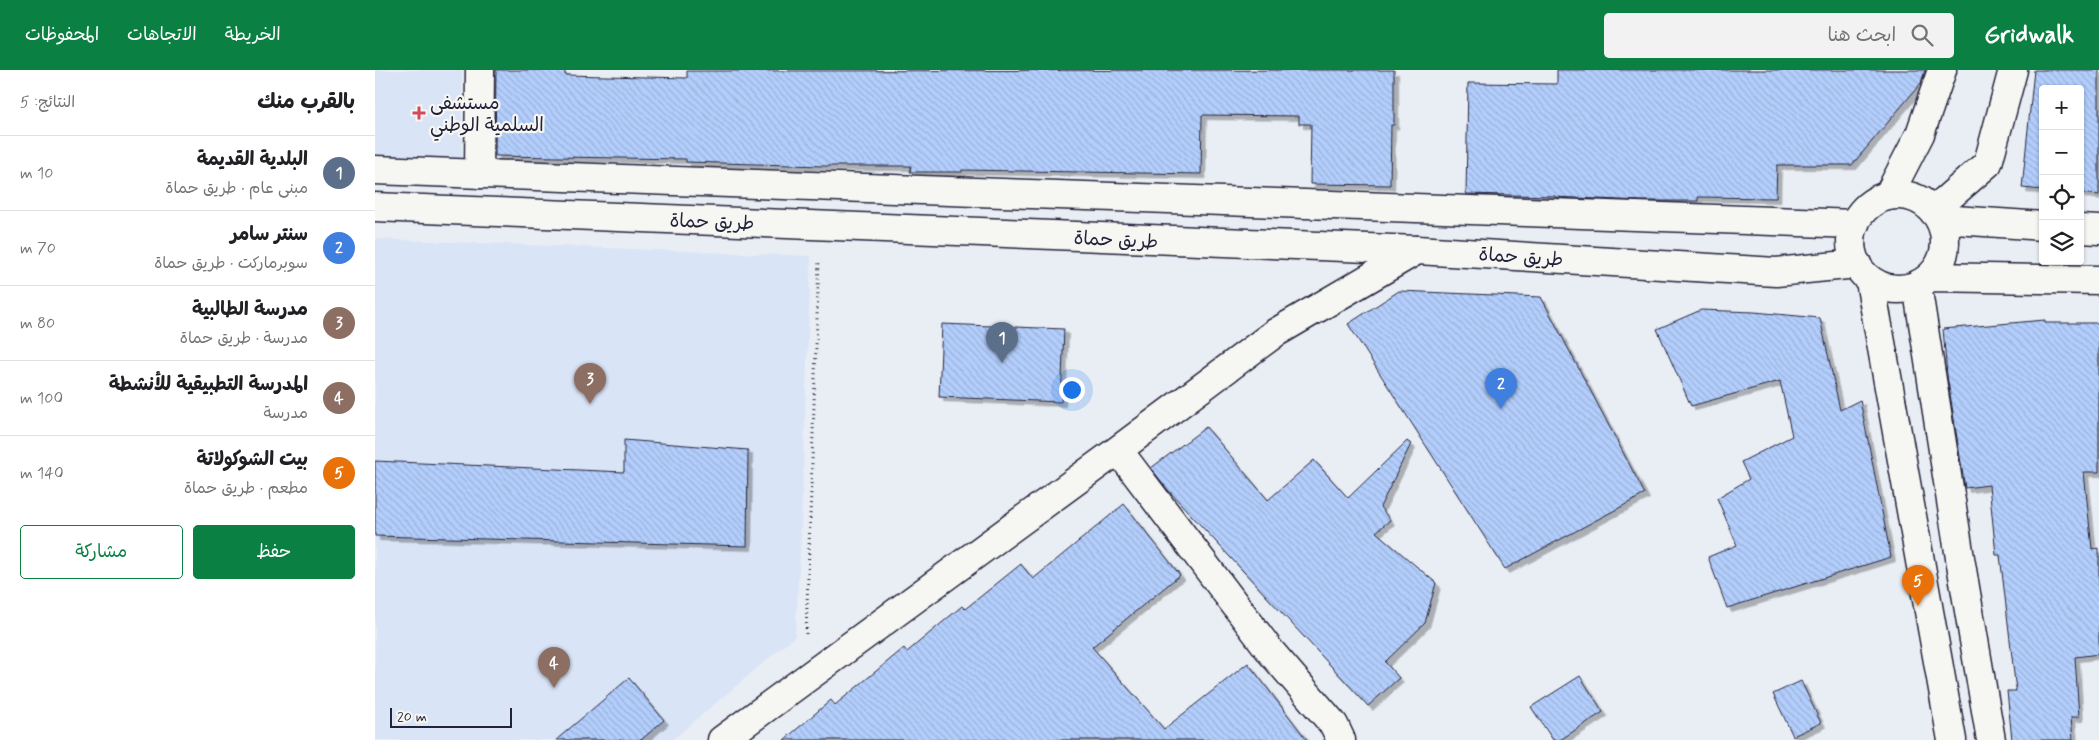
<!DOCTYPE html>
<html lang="ar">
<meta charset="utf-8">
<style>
body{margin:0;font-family:Mynerve,"Playpen Sans Arabic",sans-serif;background:#f2f2f2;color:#202124;direction:rtl}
.controls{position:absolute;right:15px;top:15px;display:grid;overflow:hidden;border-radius:5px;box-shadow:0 1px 4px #0004}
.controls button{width:45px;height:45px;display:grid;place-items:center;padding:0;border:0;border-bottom:1px solid #e0e0e0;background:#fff;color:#202124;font:25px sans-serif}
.scale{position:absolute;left:15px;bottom:12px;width:122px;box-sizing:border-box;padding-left:5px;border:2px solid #22223b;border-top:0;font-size:14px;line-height:18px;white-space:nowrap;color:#22223b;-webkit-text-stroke:4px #f6f6f2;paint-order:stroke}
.you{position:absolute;left:696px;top:319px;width:18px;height:18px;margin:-12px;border:4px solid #fff;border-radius:50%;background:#1a73e8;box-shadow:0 0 0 8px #1a73e833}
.badge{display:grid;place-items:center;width:32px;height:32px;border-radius:50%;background:#0b8043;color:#fff;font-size:16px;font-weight:700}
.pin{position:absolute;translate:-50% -41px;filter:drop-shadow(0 1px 2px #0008)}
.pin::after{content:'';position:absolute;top:26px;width:18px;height:15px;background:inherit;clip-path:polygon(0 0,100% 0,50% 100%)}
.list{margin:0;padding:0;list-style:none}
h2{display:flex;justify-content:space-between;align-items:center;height:65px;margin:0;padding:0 20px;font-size:21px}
h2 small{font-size:16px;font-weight:400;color:#757577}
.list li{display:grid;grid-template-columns:32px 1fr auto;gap:15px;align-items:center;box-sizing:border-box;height:75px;padding:0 20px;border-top:1px solid #e0e0e0}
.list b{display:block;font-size:19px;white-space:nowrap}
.list p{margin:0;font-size:16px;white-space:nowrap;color:#757577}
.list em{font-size:16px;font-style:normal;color:#757577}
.actions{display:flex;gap:10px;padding:15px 20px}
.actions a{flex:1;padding:11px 0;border:1px solid #0b8043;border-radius:5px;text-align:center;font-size:18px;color:#0b8043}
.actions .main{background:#0b8043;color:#fff}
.icon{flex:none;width:28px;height:28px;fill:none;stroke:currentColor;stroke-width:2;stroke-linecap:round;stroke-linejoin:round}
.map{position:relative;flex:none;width:1724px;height:670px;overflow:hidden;direction:ltr}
header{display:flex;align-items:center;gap:30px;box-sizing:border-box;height:70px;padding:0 25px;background:#0b8043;color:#fff}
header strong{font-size:24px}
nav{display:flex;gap:28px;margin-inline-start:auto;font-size:18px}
.search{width:350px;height:45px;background:#f2f2f2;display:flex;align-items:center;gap:12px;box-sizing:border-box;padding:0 18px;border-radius:5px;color:#757577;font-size:19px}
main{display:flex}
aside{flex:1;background:#fff}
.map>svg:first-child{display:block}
.built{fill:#d9e4f6}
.building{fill:url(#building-back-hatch);stroke:#22223b;filter:url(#shadow)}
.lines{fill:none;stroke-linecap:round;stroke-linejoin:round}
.minor-casing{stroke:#22223b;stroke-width:31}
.secondary-casing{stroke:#22223b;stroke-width:31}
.primary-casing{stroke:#22223b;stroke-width:31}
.path{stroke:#22223b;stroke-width:3;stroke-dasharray:1 4;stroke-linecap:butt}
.minor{stroke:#f6f6f2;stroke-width:28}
.secondary{stroke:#f6f6f2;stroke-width:28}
.primary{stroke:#f6f6f2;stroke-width:28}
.poi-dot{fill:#d1495b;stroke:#f6f6f2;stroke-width:2}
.labels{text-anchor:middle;stroke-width:4.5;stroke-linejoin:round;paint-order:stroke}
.poi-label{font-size:19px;fill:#22223b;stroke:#f6f6f2;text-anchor:start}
.street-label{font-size:19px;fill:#22223b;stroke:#f6f6f2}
</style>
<header>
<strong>Gridwalk</strong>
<div class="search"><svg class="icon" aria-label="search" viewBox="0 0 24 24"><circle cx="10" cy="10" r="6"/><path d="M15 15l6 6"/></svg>ابحث هنا</div>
<nav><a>الخريطة</a><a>الاتجاهات</a><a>المحفوظات</a></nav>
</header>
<main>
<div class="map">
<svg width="1724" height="670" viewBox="0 0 1724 670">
<defs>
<pattern id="building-back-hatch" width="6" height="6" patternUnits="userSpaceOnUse" patternTransform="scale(1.25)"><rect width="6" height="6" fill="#b3cefc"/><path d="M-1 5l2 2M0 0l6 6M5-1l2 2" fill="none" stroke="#9ab1d9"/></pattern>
<filter id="shadow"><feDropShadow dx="4.5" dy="4.5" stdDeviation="0" flood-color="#0004"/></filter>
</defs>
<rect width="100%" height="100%" fill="#e9eef4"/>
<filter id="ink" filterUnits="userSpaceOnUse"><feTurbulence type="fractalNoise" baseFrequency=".02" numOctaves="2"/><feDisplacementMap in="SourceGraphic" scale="10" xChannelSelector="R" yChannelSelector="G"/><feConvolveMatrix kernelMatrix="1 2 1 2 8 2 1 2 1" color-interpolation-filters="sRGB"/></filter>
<g filter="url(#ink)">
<path class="built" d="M0 0H87V90L0 87Z
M0 169 436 186 425 484 420 566 297 670H0Z"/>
<path class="building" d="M121 0H190V5L312 8V1L1019 0V55H1016L1015 115 935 114 936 54H924V46L827 45 826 104 587 100V102H535L536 96H448L311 92V89L120 86Z
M1182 0H1550L1546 13 1477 95H1402L1401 128 1323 127V131H1266L1180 127V126L1091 124 1093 13 1182 14Z
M1659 0H1724V125L1705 123V19H1668V120L1647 118Z
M1024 221 1166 227 1270 424 1130 499 973 254Z
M1326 240 1379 242 1445 248 1465 340 1485 330 1516 487 1352 538 1333 487 1362 475 1342 428 1374 409 1366 392 1417 366 1405 311 1316 336 1282 259Z
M1670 250V253H1724V402H1709L1717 479 1724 478V584L1700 587 1704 647H1696L1698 670H1637L1632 621H1641L1625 485H1621L1614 415 1590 418 1572 305 1568 259Z
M567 254 689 259 686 332 564 327Z
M831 357 893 430 939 390 973 428 1032 371 1036 374 1005 437 1015 450 1001 462 1061 513 1050 553 1010 592 1024 608 993 636 793 420 776 398Z
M249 370 373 380 372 476 0 466V391L249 402Z
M749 434 805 505 717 577 789 659 873 593 932 670H409L456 630 460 635 529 578 532 582 587 536 590 539 646 494 658 509Z
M1205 606 1228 642 1185 670H1178L1156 637Z
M254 608 289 650 266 670H181Z
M1426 611 1446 653 1418 666 1398 624Z"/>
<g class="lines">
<defs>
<path id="minor" d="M104 104 105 0
M743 380 896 582 959 655 966 670
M347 670 743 380 900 263 1042 180"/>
<path id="secondary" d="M1513 126 1545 64 1567 0
M1558 141 1613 93 1638 0
M1495 211 1577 670
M1542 215 1585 488 1616 670"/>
<path id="primary" d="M0 100 1480 154
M1476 172a47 47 0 1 1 94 0a47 47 0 1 1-94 0Z
M0 137 1042 180 1401 202 1482 194
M1565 149 1668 156
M1705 159 1724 160
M1556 207 1724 210"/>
</defs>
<use href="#minor" class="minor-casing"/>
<use href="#secondary" class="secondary-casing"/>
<use href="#primary" class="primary-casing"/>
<path class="path" d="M431 564 444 191"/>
<use href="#minor" class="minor"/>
<use href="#secondary" class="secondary"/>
<use href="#primary" class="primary"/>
</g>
</g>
<path class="poi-dot" d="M41.5 35.5h5v5h5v5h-5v5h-5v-5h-5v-5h5z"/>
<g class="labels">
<g class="poi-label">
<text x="55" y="39">مستشفى<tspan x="55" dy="22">السلمية الوطني</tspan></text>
</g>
<g class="street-label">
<text transform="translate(337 151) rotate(2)" y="7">طريق حماة</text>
<text transform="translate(741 169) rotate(3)" y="7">طريق حماة</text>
<text transform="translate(1146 186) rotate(4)" y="7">طريق حماة</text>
</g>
</g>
</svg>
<div class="controls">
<button>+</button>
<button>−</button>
<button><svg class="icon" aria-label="locate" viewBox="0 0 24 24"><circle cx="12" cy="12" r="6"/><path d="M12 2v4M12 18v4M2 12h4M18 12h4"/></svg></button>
<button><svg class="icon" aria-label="layers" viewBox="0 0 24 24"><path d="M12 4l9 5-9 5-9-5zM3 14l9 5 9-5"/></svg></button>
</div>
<div class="scale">20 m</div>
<div class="you"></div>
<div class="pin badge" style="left:627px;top:293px;background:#5c6f8a">1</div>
<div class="pin badge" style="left:1126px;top:339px;background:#3f7fe0">2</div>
<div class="pin badge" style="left:215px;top:334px;background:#8d6e63">3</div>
<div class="pin badge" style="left:179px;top:618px;background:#8d6e63">4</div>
<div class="pin badge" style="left:1543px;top:536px;background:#e8710a">5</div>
</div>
<aside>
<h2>بالقرب منك<small>النتائج: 5</small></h2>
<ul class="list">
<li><span class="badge" style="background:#5c6f8a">1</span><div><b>البلدية القديمة</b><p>مبنى عام · طريق حماة</p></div><em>10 m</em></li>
<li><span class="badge" style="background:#3f7fe0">2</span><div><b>سنتر سامر</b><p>سوبرماركت · طريق حماة</p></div><em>70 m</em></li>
<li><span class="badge" style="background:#8d6e63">3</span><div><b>مدرسة الطالبية</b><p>مدرسة · طريق حماة</p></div><em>80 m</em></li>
<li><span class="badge" style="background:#8d6e63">4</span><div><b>المدرسة التطبيقية للأنشطة</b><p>مدرسة</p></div><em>100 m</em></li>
<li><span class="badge" style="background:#e8710a">5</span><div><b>بيت الشوكولاتة</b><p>مطعم · طريق حماة</p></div><em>140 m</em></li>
</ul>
<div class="actions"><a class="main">حفظ</a><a>مشاركة</a></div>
</aside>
</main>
